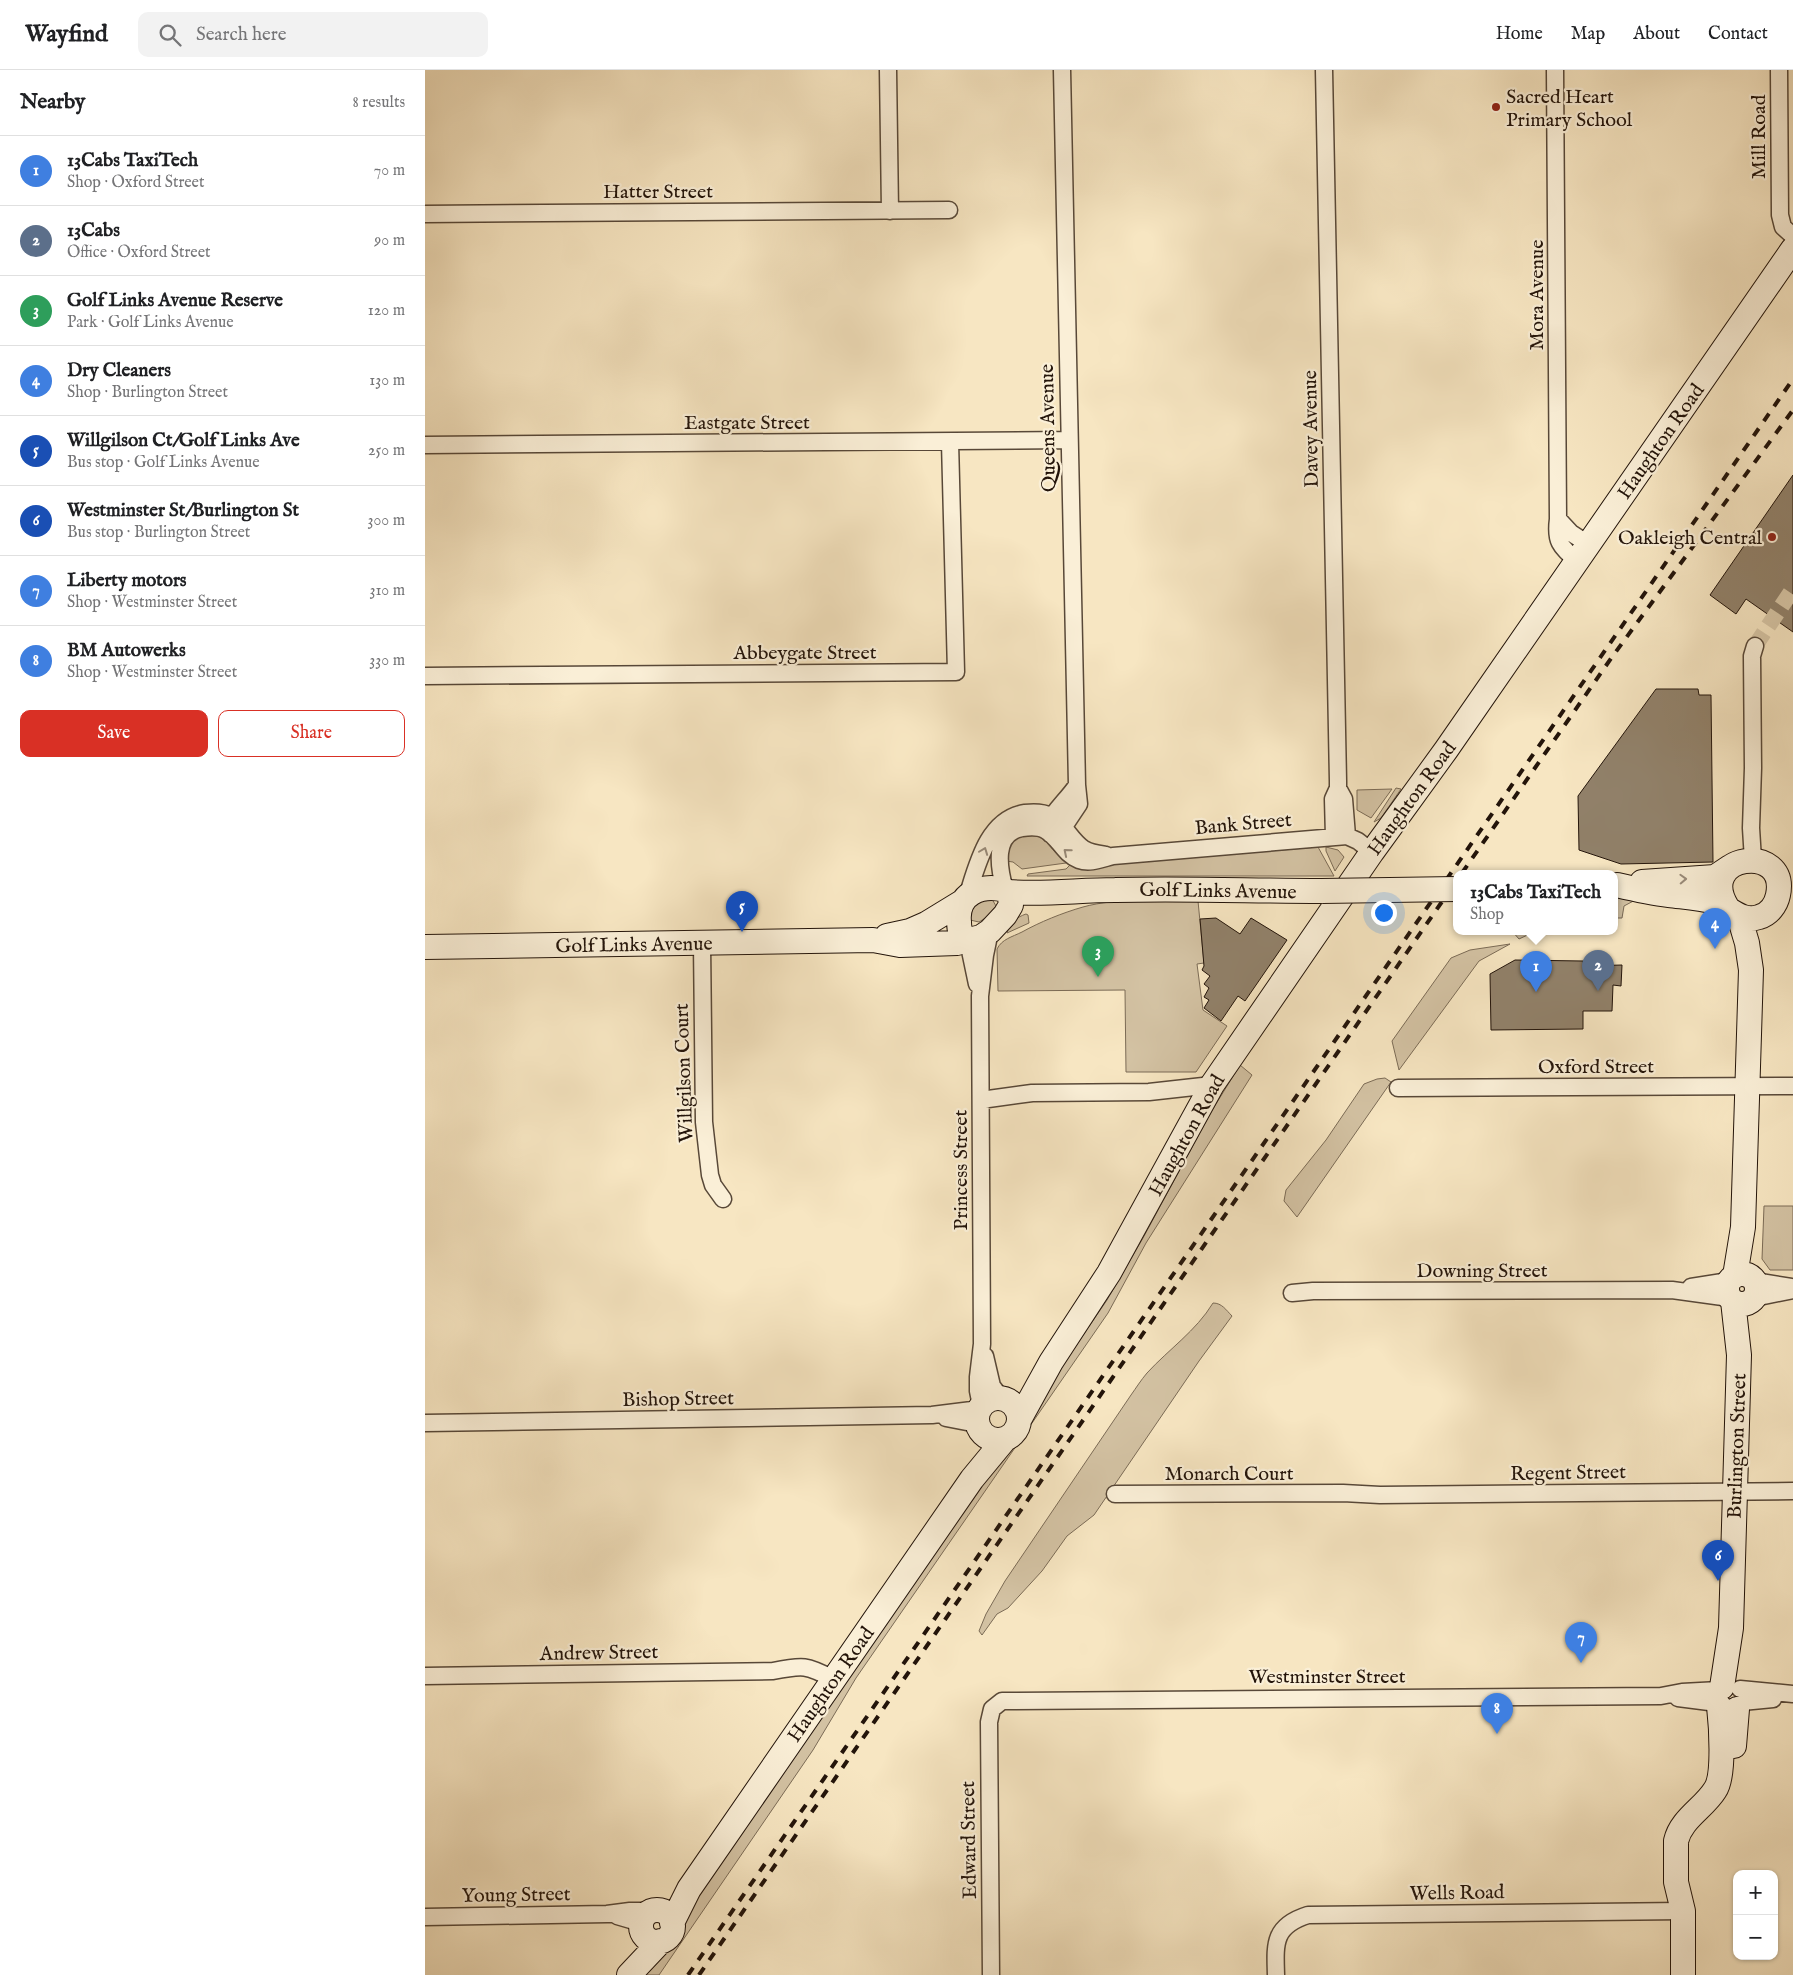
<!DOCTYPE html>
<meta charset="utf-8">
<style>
body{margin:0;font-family:"IM FELL English",serif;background:#f2f2f2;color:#202124}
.controls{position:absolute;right:15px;bottom:15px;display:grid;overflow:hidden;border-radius:10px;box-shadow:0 1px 4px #0004}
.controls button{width:45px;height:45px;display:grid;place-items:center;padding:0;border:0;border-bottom:1px solid #e0e0e0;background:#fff;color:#202124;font:25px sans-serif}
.you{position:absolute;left:958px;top:842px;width:18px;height:18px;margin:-12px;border:4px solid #fff;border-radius:50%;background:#1a73e8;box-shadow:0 0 0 8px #1a73e833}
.badge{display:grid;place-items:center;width:32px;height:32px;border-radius:50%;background:#d93025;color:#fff;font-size:16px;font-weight:700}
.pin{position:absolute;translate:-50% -41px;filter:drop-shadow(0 1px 2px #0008)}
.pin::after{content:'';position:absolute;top:26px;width:18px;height:15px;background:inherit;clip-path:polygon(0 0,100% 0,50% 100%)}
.popup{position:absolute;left:1028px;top:800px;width:165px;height:65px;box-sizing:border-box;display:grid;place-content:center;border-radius:10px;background:#fff;filter:drop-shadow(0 1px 4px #0005);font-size:16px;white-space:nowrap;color:#757577}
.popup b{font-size:19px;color:#202124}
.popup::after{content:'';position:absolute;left:50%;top:100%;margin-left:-10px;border:10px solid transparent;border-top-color:#fff}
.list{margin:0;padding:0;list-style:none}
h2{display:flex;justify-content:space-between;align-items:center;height:65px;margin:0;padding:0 20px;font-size:21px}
h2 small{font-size:16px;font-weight:400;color:#757577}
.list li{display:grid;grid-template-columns:32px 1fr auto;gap:15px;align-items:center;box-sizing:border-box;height:70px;padding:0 20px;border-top:1px solid #e0e0e0}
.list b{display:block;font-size:19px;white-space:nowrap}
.list p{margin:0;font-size:16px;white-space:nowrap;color:#757577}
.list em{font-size:16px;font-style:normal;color:#757577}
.actions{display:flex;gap:10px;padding:15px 20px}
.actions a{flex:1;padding:11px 0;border:1px solid #d93025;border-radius:10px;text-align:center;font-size:18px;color:#d93025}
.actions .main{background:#d93025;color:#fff}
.icon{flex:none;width:28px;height:28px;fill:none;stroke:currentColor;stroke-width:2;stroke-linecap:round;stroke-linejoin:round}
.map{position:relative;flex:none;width:1368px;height:1905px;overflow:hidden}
header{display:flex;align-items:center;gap:30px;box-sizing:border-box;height:70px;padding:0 25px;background:#fff;border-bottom:1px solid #e0e0e0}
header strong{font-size:24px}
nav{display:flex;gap:28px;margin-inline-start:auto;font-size:18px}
.search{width:350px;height:45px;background:#f2f2f2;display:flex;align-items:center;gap:12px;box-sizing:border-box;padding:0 18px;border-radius:10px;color:#757577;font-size:19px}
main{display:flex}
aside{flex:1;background:#fff}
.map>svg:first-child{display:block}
.green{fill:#d3c2a3;stroke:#7b6b56}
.building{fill:#91816a;stroke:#23140a}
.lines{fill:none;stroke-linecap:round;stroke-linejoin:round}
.street-tunnel{stroke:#d7c6a6;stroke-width:16;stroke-dasharray:16 8;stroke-linecap:butt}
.street-casing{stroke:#584838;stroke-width:19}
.secondary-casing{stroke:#23140a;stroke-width:26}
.street{stroke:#faefd7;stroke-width:16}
.secondary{stroke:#faefd7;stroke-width:24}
.rail{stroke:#23140a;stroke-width:4;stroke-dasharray:9 9;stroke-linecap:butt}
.secondary-bridge-casing{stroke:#23140a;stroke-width:26;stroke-linecap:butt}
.secondary-bridge{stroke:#faefd7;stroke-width:24}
.oneway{stroke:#998c7b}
.poi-dot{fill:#8f2418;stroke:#faefd7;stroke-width:2}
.labels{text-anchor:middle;stroke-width:4.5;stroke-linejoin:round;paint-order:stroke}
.poi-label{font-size:20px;fill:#23140a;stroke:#faefd7;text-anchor:start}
.street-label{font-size:20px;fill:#23140a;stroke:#faefd7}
</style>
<header>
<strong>Wayfind</strong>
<div class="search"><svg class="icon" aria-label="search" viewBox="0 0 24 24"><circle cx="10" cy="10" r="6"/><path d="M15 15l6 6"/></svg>Search here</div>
<nav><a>Home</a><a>Map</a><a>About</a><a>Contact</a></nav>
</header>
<main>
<aside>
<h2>Nearby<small>8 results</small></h2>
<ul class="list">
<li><span class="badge" style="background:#3f7fe0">1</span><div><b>13Cabs TaxiTech</b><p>Shop · Oxford Street</p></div><em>70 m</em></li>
<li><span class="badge" style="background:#5c6f8a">2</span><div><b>13Cabs</b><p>Office · Oxford Street</p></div><em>90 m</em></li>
<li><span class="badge" style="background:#2e9e5b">3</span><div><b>Golf Links Avenue Reserve</b><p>Park · Golf Links Avenue</p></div><em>120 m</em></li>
<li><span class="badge" style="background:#3f7fe0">4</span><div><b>Dry Cleaners</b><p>Shop · Burlington Street</p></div><em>130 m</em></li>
<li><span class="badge" style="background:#1a4fb4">5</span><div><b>Willgilson Ct/Golf Links Ave</b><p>Bus stop · Golf Links Avenue</p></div><em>250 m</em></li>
<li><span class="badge" style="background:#1a4fb4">6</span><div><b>Westminster St/Burlington St</b><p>Bus stop · Burlington Street</p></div><em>300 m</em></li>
<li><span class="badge" style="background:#3f7fe0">7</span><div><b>Liberty motors</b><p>Shop · Westminster Street</p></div><em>310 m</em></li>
<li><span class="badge" style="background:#3f7fe0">8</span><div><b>BM Autowerks</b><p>Shop · Westminster Street</p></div><em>330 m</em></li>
</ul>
<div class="actions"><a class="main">Save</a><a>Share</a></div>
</aside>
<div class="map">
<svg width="1368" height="1905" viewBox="0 0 1368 1905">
<rect width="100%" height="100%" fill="#f7e6c2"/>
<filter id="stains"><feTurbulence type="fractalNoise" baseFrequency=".004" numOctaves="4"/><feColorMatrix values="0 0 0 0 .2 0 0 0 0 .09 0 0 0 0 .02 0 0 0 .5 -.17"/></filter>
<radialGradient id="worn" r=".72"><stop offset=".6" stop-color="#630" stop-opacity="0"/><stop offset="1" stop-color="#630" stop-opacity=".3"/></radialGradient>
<path class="green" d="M971 718 976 719 956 748 949 752Z
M967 719 946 748 932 740V720Z
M600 764C619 766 618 769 630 782 634 787 640 788 641 793L597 799 588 792 581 791 580 786 588 770Z
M893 777 909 806H602L603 804 641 799 646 794 677 795Z
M901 777 913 780 919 787 910 801 901 781Z
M1190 825 1214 828 1199 836 1197 848H1190Z
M567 829 571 836 562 847 554 852 545 850 546 838 555 831Z
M773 831 779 893 772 894 778 940 802 956 771 1002H701L700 920 573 921 572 879C577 869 587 867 597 862 615 852 637 843 658 837 694 827 735 832 773 831Z
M601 844 603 845 604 853 582 863C584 853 592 847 601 844Z
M1087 861H1111L1094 869Z
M1085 874 1054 891 974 1000 967 971 1026 888 1045 880Z
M815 995 827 1005 721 1173 683 1243 431 1608 388 1680 234 1905H214L260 1858 262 1842 584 1374 593 1367 602 1342 623 1317 682 1230 718 1168 786 1042Z
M960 1008 966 1012 872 1147 859 1131 861 1120 901 1070 939 1014 952 1009Z
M1339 1136H1368V1200H1345L1337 1189Z
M788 1233C797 1233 801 1240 807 1246L774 1291 669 1445 642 1466 617 1501 583 1538 572 1544 557 1565 554 1561 561 1544 580 1511 706 1325C711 1318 716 1310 722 1303 744 1279 771 1261 788 1233Z"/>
<path class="building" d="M1368 405V562L1321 529 1311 544 1285 525Z
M1231 619H1273L1274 625H1286L1288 792 1196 794 1154 780 1153 726Z
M791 848 815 864 826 848 862 870 820 931 813 926 796 951 779 938 784 930 779 927 784 918 779 914 785 906 777 900 779 896 775 849Z
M1090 890 1158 891 1159 896 1197 895 1196 916 1188 915 1187 941H1158V959L1066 960 1065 904Z"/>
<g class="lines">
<path class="street-tunnel" d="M1330 576 1368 519"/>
<defs>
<path id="street" d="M463 0 465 141
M899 0 913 711V718L908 729 909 767
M1130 0 1133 449C1130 472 1135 476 1152 491
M1354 0 1355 145 1358 157 1368 166
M0 144 524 140
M0 375 644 370
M1133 449 1146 463 1163 474
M0 606 531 602 525 372
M913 718 919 729 922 766
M622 755C629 740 643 729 652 715
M625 764 642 752 654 734 652 715 637 0
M1328 790 1326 758 1328 698 1327 586 1330 576
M580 820C574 799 567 763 597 758 605 757 613 756 620 760 634 767 638 784 654 790 665 794 676 789 688 786L922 766 933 771 947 782
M542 827C552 796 562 749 600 743 608 742 618 742 626 746 640 754 646 771 659 779 665 783 674 784 681 785
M543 871 552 914
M277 873 279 1052 285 1105 288 1115 298 1129
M973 1018 1368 1016
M556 1030 607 1023 724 1022 787 1015
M1329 1211 1366 1217
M1266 1217 1304 1211
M867 1223 888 1221 1247 1220 1305 1228
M1329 1228 1368 1220
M560 1286 567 1316 576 1328
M556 1336 553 1321V1307L557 1274 555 926 560 885 565 861
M521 1348 552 1354
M0 1353 507 1345 555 1339
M690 1424 918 1423 955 1425 1368 1421
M0 1606 348 1601C378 1595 382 1595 408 1609
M1315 1619 1368 1624
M1253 1628 1292 1633
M1317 1632 1348 1629
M192 1846 216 1853
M0 1847 182 1844 205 1841H227
M566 1905 564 1652 567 1639 577 1631 1236 1626 1257 1622 1294 1620
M851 1905C850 1874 848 1856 883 1845L1258 1841"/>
<path id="secondary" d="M1217 812 1290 807 1305 797
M1192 815C1209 819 1227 823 1244 825 1259 827 1275 828 1289 832 1305 837 1316 853 1334 847 1344 844 1351 835 1353 825 1364 772 1270 784 1302 837
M583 822C619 825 654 820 690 820 759 818 828 821 897 821
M462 866 485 861 501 854 537 832
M0 877 448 870 475 875 532 873 556 867 565 861 580 845 586 835 585 827 580 820C557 814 531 823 534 852 534 859 535 865 541 870
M1302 1219a15 15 0 1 1 30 0a15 15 0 1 1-30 0Z
M1310 1206 1318 1157 1326 900 1322 873 1314 846
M552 1349a21 21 0 1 1 42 0a21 21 0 1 1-42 0Z
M594 1350 626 1292 684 1203 787 1015 947 782 1021 680 1368 179
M1297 1617 1306 1558 1314 1285 1308 1231
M1309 1676 1312 1639
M216 1856a16 16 0 1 1 32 0a16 16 0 1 1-32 0Z
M247 1853 264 1819 547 1409 580 1369
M204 1905 236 1871
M1258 1905V1841L1251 1812V1771C1256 1749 1279 1738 1290 1720 1300 1706 1296 1654 1294 1636"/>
</defs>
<use href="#street" class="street-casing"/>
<use href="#secondary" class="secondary-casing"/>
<use href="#street" class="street"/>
<use href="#secondary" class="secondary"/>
<path class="rail" d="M1037 803 1187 587 1368 340
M263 1905 1368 309
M274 1905 1032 810"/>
<defs>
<path id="secondary-bridge" d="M897 821 1032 819"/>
</defs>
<use href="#secondary-bridge" class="secondary-bridge-casing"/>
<use href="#secondary-bridge" class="secondary-bridge"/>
</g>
<defs><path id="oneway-chevron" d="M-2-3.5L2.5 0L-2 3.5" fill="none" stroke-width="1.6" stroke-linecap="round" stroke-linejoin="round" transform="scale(1.25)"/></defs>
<g class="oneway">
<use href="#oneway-chevron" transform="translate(559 781) rotate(-69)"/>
<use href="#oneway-chevron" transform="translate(642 782) rotate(-140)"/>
<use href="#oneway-chevron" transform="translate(1258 809) rotate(-2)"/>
</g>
<g class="poi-dot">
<circle cx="1071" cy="37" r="5"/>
<circle cx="1347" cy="467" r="5"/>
</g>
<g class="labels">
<g class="poi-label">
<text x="1081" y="33">Sacred Heart<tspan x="1081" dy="23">Primary School</tspan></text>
<text x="1337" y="474" text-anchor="end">Oakleigh Central</text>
</g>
<g class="street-label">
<text transform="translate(1333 67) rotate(-90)" y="7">Mill Road</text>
<text x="233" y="128">Hatter Street</text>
<text transform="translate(1111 225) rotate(-90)" y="7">Mora Avenue</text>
<text x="322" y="359">Eastgate Street</text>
<text transform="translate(622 358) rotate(-91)" y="7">Queens Avenue</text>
<text transform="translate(885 359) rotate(-91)" y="7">Davey Avenue</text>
<text transform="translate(1235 371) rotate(-55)" y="7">Haughton Road</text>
<text x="380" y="589">Abbeygate Street</text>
<text transform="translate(986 728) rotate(-54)" y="7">Haughton Road</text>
<text transform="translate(818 753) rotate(-5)" y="7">Bank Street</text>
<text transform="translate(793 820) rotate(1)" y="7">Golf Links Avenue</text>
<text transform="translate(209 874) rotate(-1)" y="7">Golf Links Avenue</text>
<text x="1171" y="1003">Oxford Street</text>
<text transform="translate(258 1003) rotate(-92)" y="7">Willgilson Court</text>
<text transform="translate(761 1065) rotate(-61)" y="7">Haughton Road</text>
<text transform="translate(535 1100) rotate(-90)" y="7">Princess Street</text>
<text x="1057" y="1207">Downing Street</text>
<text transform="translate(253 1328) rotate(-1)" y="7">Bishop Street</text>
<text transform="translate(1311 1376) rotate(-88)" y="7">Burlington Street</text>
<text transform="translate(1143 1402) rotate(-1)" y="7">Regent Street</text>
<text x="804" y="1410">Monarch Court</text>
<text transform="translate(174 1582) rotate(-1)" y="7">Andrew Street</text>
<text x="902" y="1613">Westminster Street</text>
<text transform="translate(405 1614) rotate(-55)" y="7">Haughton Road</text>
<text transform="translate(543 1770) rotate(-91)" y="7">Edward Street</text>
<text transform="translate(1032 1822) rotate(-1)" y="7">Wells Road</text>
<text transform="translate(91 1824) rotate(-1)" y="7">Young Street</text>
</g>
</g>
<rect width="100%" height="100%" filter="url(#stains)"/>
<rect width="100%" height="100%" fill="url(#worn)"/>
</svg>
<div class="controls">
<button>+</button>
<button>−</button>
</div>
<div class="you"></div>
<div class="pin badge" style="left:1111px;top:922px;background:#3f7fe0">1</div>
<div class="popup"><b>13Cabs TaxiTech</b>Shop</div>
<div class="pin badge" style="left:1173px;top:921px;background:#5c6f8a">2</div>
<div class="pin badge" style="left:673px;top:907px;background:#2e9e5b">3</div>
<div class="pin badge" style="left:1290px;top:879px;background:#3f7fe0">4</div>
<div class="pin badge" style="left:317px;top:862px;background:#1a4fb4">5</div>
<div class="pin badge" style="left:1293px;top:1511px;background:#1a4fb4">6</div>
<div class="pin badge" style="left:1156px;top:1593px;background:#3f7fe0">7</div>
<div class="pin badge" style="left:1072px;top:1664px;background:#3f7fe0">8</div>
</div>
</main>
